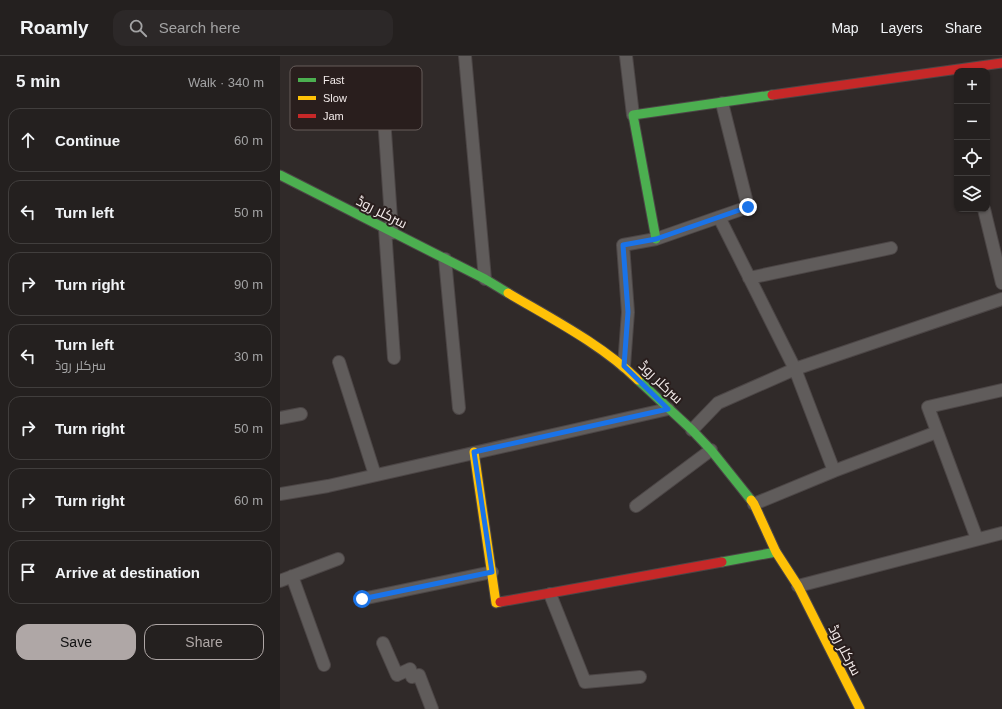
<!DOCTYPE html>
<meta charset="utf-8">
<style>
body{margin:0;font-family:Arial,Cairo,sans-serif;background:#2c2828;color:#f1f3f6}
.controls{position:absolute;right:12px;top:12px;display:grid;overflow:hidden;border-radius:8px;box-shadow:0 1px 3px #0004}
.controls button{width:36px;height:36px;display:grid;place-items:center;padding:0;border:0;border-bottom:1px solid #413e3d;background:#24201f;color:#f1f3f6;font:20px sans-serif}
.stop{position:absolute;width:12px;height:12px;margin:-9px;border:3px solid #1a73e8;border-radius:50%;background:#fff}
.stop.end{background:#1a73e8;border-color:#fff;box-shadow:0 1px 4px #0008}
.list{margin:0;padding:0;list-style:none}
h2{display:flex;justify-content:space-between;align-items:center;height:52px;margin:0;padding:0 16px;font-size:17px}
h2 small{font-size:13px;font-weight:400;color:#a3a3a4}
.list li{display:grid;grid-template-columns:26px 1fr auto;gap:12px;align-items:center;box-sizing:border-box;height:64px;margin:0 8px 8px;padding:0 8px;border:1px solid #413e3d;border-radius:12px}
.list b{display:block;font-size:15px;white-space:nowrap}
.list p{margin:0;font-size:13px;white-space:nowrap;color:#a3a3a4}
.list em{font-size:13px;font-style:normal;color:#a3a3a4}
.actions{display:flex;gap:8px;padding:12px 16px}
.actions a{flex:1;padding:9px 0;border:1px solid #afa7a6;border-radius:12px;text-align:center;font-size:14px;color:#afa7a6}
.actions .main{background:#afa7a6;color:#111}
.icon{flex:none;width:22px;height:22px;fill:none;stroke:currentColor;stroke-width:2;stroke-linecap:round;stroke-linejoin:round}
.map{position:relative;flex:none;width:722px;height:653px;overflow:hidden}
header{display:flex;align-items:center;gap:24px;box-sizing:border-box;height:56px;padding:0 20px;background:#24201f;border-bottom:1px solid #413e3d}
header strong{font-size:19px}
nav{display:flex;gap:22px;margin-inline-start:auto;font-size:14px}
.search{width:280px;height:36px;background:#2c2828;display:flex;align-items:center;gap:10px;box-sizing:border-box;padding:0 14px;border-radius:12px;color:#a3a3a4;font-size:15px}
main{display:flex}
aside{flex:1;background:#24201f}
.map>svg:first-child{display:block}
.lines{fill:none;stroke-linecap:round;stroke-linejoin:round}
.street-casing{stroke:#4c4646;stroke-width:14}
.fast-casing{stroke:#4c4646;stroke-width:11}
.slow-casing{stroke:#4c4646;stroke-width:11}
.jam-casing{stroke:#4c4646;stroke-width:11}
.street{stroke:#605c5b;stroke-width:12}
.fast{stroke:#4caf50;stroke-width:9}
.slow{stroke:#ffc107;stroke-width:9}
.jam{stroke:#c62828;stroke-width:9}
.route{stroke:#1a73e8;stroke-width:5}
.labels{text-anchor:middle;stroke-width:4;stroke-linejoin:round;paint-order:stroke}
.street-label{font-size:14px;fill:#f3ebea;stroke:#291e1d}
.key{fill:#291e1d;stroke:#665c5a;stroke-width:1}
.key-label{font-size:11px;fill:#f3ebea}
</style>
<header>
<strong>Roamly</strong>
<div class="search"><svg class="icon" aria-label="search" viewBox="0 0 24 24"><circle cx="10" cy="10" r="6"/><path d="M15 15l6 6"/></svg>Search here</div>
<nav><a>Map</a><a>Layers</a><a>Share</a></nav>
</header>
<main>
<aside>
<h2>5 min<small>Walk · 340 m</small></h2>
<ul class="list">
<li><svg class="icon" aria-label="ahead" viewBox="0 0 24 24"><path d="M12 20V5M6 11l6-6 6 6"/></svg><div><b>Continue</b></div><em>60 m</em></li>
<li><svg class="icon" aria-label="left" viewBox="0 0 24 24"><path d="M17 20v-9H6M10 6l-5 5 5 5"/></svg><div><b>Turn left</b></div><em>50 m</em></li>
<li><svg class="icon" aria-label="right" viewBox="0 0 24 24"><path d="M7 20v-9h11M14 6l5 5-5 5"/></svg><div><b>Turn right</b></div><em>90 m</em></li>
<li><svg class="icon" aria-label="left" viewBox="0 0 24 24"><path d="M17 20v-9H6M10 6l-5 5 5 5"/></svg><div><b>Turn left</b><p>سرکلر روڈ</p></div><em>30 m</em></li>
<li><svg class="icon" aria-label="right" viewBox="0 0 24 24"><path d="M7 20v-9h11M14 6l5 5-5 5"/></svg><div><b>Turn right</b></div><em>50 m</em></li>
<li><svg class="icon" aria-label="right" viewBox="0 0 24 24"><path d="M7 20v-9h11M14 6l5 5-5 5"/></svg><div><b>Turn right</b></div><em>60 m</em></li>
<li><svg class="icon" aria-label="arrive" viewBox="0 0 24 24"><path d="M6 21V4h12l-3 4 3 4H6"/></svg><div><b>Arrive at destination</b></div></li>
</ul>
<div class="actions"><a class="main">Save</a><a>Share</a></div>
</aside>
<div class="map">
<svg width="722" height="653" viewBox="0 0 722 653">
<rect width="100%" height="100%" fill="#302a29"/>
<g class="lines">
<defs>
<path id="street" d="M185 0 205 223
M346 0 353 59
M103 47 112 177
M704 153 722 227
M439 161 515 313 554 415
M105 173 114 302
M165 203 179 352
M469 222 611 192
M59 306 95 419
M344 310 348 256 343 189 376 183 468 151 442 47
M0 362 21 358
M412 374 438 347 515 313 722 243
M0 438 48 430 388 353
M474 448 554 415 657 376
M356 450 431 394
M697 483 648 351 722 334
M12 520 44 609
M0 525 58 503
M518 530 722 477
M270 538 305 626 360 621
M82 543 212 516
M103 587 117 619 130 613 132 621 139 619 152 653"/>
<path id="fast" d="M0 119 205 223 228 237
M376 183 353 59 492 39
M358 324 412 374 431 394 471 444
M442 506 496 496"/>
<path id="slow" d="M228 237C272 263 321 288 358 324
M194 396 216 547 220 546
M471 444 474 448 496 496 518 530 580 653"/>
<path id="jam" d="M492 39 722 7
M220 546 442 506"/>
</defs>
<use href="#street" class="street-casing"/>
<use href="#fast" class="fast-casing"/>
<use href="#slow" class="slow-casing"/>
<use href="#jam" class="jam-casing"/>
<use href="#street" class="street"/>
<use href="#fast" class="fast"/>
<use href="#slow" class="slow"/>
<use href="#jam" class="jam"/>
</g>
<g class="lines">
<path class="route" d="M82 543 212 516 194 396 388 353 344 310 348 256 343 189 376 183 468 151"/>
</g>
<g class="labels">
<g class="street-label">
<text transform="translate(102 156) rotate(27)" y="5">سرکلر روڈ</text>
<text transform="translate(381 326) rotate(44)" y="5">سرکلر روڈ</text>
<text transform="translate(565 594) rotate(63)" y="5">سرکلر روڈ</text>
</g>
</g>
<rect x="10" y="10" width="132" height="64" rx="6" class="key"/>
<rect x="18" y="22" width="18" height="4" fill="#4caf50"/>
<rect x="18" y="40" width="18" height="4" fill="#ffc107"/>
<rect x="18" y="58" width="18" height="4" fill="#c62828"/>
<g class="key-label">
<text x="43" y="28">Fast</text>
<text x="43" y="46">Slow</text>
<text x="43" y="64">Jam</text>
</g>
</svg>
<div class="controls">
<button>+</button>
<button>−</button>
<button><svg class="icon" aria-label="locate" viewBox="0 0 24 24"><circle cx="12" cy="12" r="6"/><path d="M12 2v4M12 18v4M2 12h4M18 12h4"/></svg></button>
<button><svg class="icon" aria-label="layers" viewBox="0 0 24 24"><path d="M12 4l9 5-9 5-9-5zM3 14l9 5 9-5"/></svg></button>
</div>
<div class="stop" style="left:82px;top:543px"></div>
<div class="stop end" style="left:468px;top:151px"></div>
</div>
</main>
